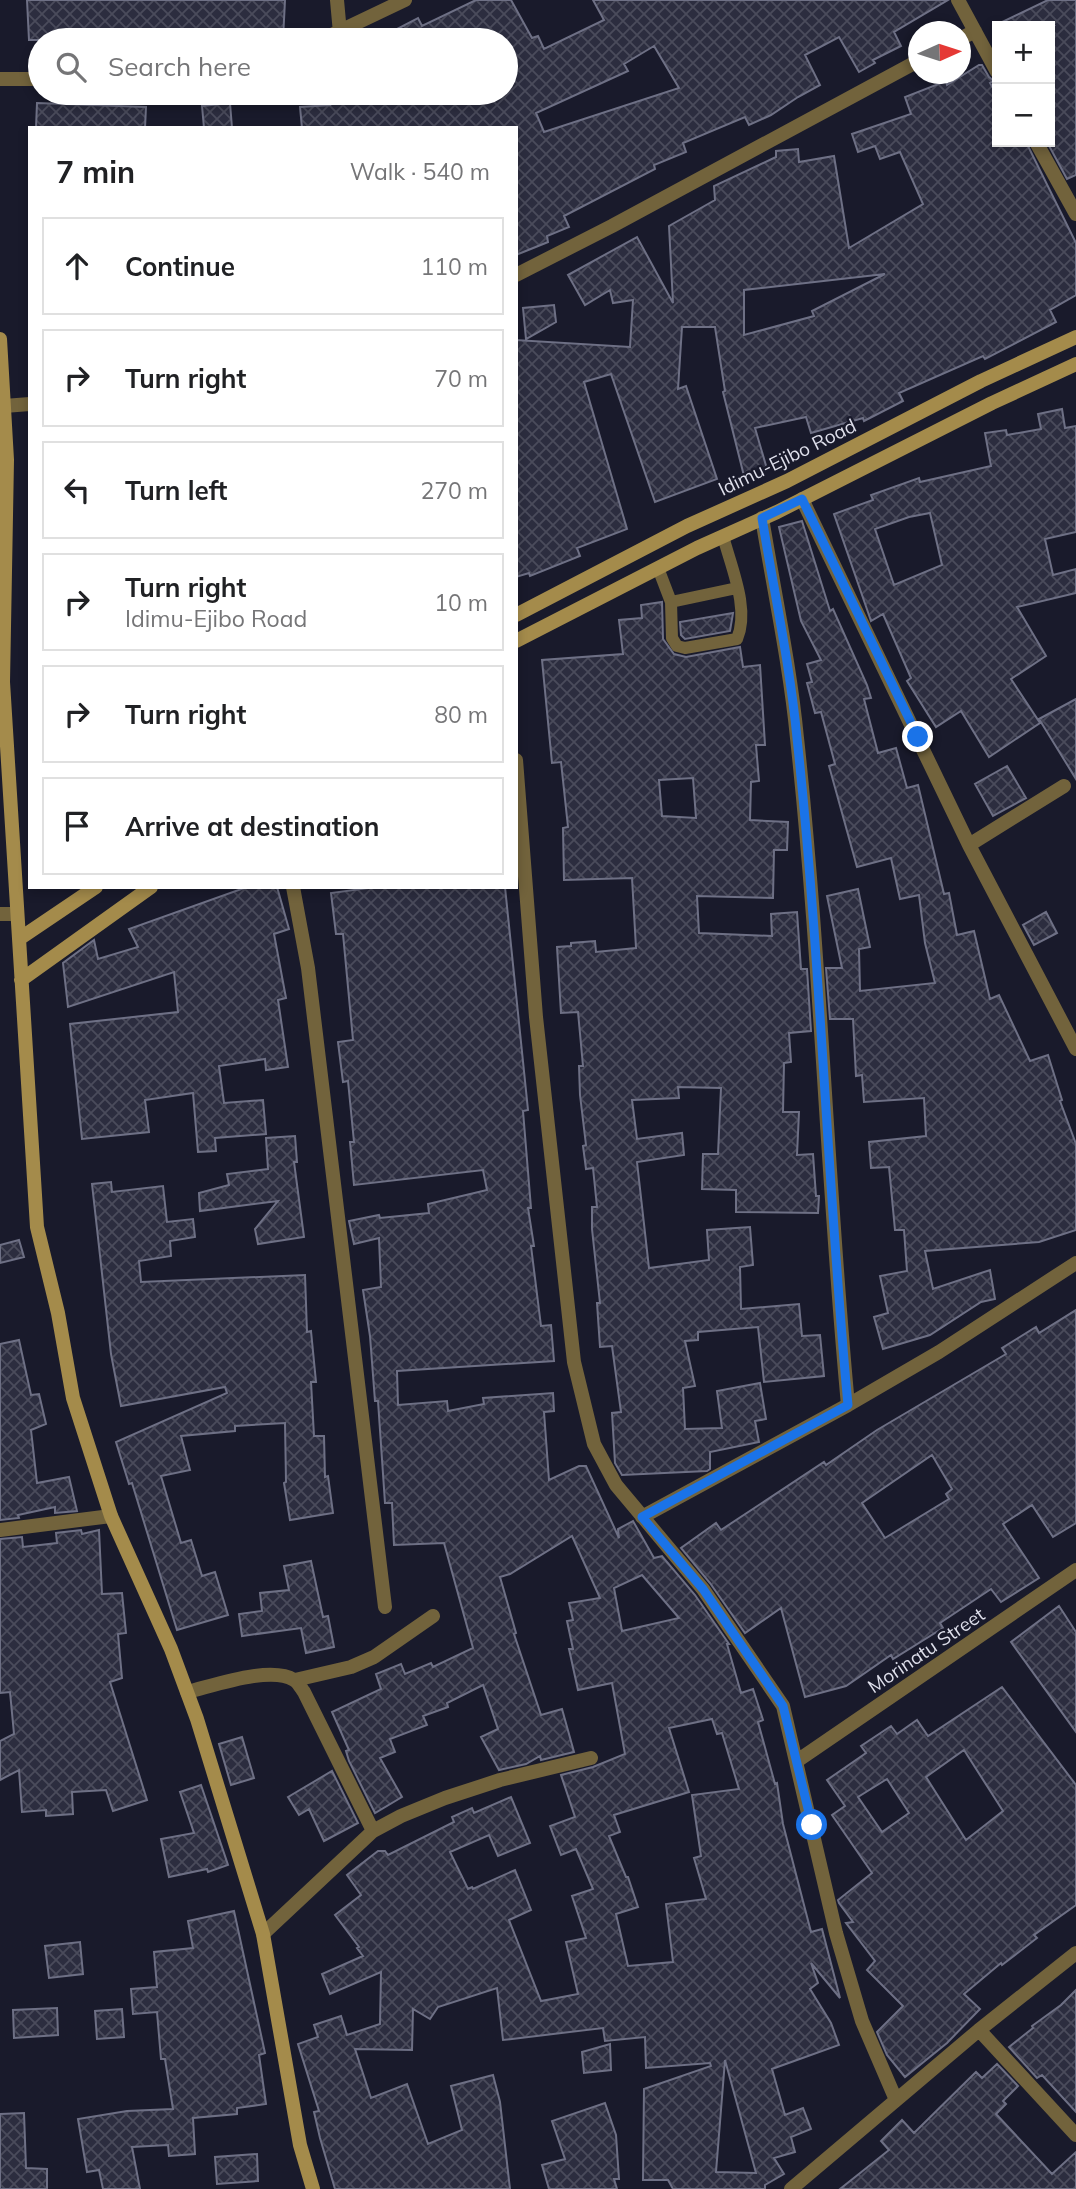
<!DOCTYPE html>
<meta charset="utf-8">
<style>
body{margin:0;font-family:Mulish,sans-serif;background:#f2f2f2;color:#202124}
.controls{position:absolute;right:21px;top:21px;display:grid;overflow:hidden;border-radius:0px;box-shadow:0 4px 10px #0003}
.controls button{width:63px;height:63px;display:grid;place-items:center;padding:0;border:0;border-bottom:2px solid #e0e0e0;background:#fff;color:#202124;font:35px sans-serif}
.compass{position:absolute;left:908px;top:21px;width:63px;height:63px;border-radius:50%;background:#fff;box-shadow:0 4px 10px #0003;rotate:87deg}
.stop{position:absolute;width:21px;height:21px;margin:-16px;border:5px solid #1a73e8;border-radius:50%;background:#fff}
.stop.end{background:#1a73e8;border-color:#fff;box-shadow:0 2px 7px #0008}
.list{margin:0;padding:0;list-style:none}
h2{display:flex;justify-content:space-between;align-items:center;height:91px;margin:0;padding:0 28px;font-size:30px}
h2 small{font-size:23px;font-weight:400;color:#757577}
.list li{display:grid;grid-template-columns:46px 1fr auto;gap:21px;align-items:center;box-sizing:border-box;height:98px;margin:0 14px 14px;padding:0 14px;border:2px solid #e0e0e0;border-radius:0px}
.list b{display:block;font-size:26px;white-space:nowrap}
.list p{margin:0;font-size:23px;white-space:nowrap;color:#757577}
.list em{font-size:23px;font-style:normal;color:#757577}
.icon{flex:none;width:38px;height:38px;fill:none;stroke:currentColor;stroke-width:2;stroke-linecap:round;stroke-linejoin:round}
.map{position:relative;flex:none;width:1076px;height:2189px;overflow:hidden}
.search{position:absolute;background:#fff;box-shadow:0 4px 10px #0003;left:28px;top:28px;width:490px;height:77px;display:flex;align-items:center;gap:18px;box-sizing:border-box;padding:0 24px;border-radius:38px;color:#757577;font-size:26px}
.panel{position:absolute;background:#fff;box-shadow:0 4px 10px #0003;left:28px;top:126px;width:490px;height:763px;border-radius:0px}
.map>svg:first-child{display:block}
.building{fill:url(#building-cross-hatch);stroke:#6e7085;stroke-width:2;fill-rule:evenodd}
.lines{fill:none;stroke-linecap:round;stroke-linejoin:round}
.lane{stroke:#72633c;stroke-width:12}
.street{stroke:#72633c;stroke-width:14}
.secondary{stroke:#a48b4b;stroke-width:14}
.route{stroke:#1a73e8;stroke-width:9}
.labels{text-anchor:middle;stroke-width:5;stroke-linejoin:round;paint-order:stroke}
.street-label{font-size:19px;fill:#dedfeb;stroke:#191a2b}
</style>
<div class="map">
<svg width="1076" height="2189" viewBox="0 0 1076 2189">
<defs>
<pattern id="building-cross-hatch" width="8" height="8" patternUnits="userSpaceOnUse" patternTransform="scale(1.75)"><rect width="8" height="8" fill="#2c2d3f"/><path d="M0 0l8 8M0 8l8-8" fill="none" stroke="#4a4b5b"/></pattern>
</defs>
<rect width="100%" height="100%" fill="#191a2b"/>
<path class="building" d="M27 0H285L283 40 211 37V40H29Z
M476 0H511L532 38 538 36 544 49 604 20 593 0H948L894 32 901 46 873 60 875 63 859 72 839 37 805 55 820 85 798 97 771 115 749 125 745 117 683 143 686 152 654 165 655 169 564 216 569 227 547 236 548 242 516 255V128H302L300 107 330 105 324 93H506V40H376L418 18 422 26ZM654 46 679 88 544 132 536 113 628 71 624 64Z
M1048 0H1076V175L1067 179 1047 142H1050V28L1053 26H994Z
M979 65H982L989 77 994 81 990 83 997 95V142H1026L1076 243V295L1050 310 1056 322 985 359 983 356 899 393 903 401 864 421 863 418 811 433 806 417 755 428 767 469 744 476 723 392 725 391 715 327H682L678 389 686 386 717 479 655 502 611 374 584 382 627 529 577 548 580 556 530 576 529 573 516 577V340L630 347 633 300 613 303 610 290 585 305 568 275 637 237 673 303 669 226 715 200 714 186 776 157V151L798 149 799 162 834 156 849 248 923 204 900 152 880 159 875 146 858 152 852 134 911 114 905 97 946 81 947 85ZM885 274 812 311 814 316 744 335V290Z
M37 103 146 107 145 128H36Z
M230 103 232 128H204L202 106Z
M554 305 556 322 526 339 523 308Z
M1062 409 1065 428 1076 426V532L1045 539 1053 575 1076 569V593L1017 607 1046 656 1011 679 1040 723 989 757 961 711 936 727 907 681 911 678 883 614 871 621 870 618 834 514 873 500 871 495 919 478 920 482 991 466 985 433 1006 430 1007 435 1041 429 1038 414ZM930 513 942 565 894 585 875 529 909 517Z
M802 521 830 611 833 609 867 685 871 698 864 699 878 753 896 748 907 788 918 785 944 894 949 893 957 935 974 931 990 999 999 995 1030 1061 1048 1055 1062 1100 1060 1101 1076 1144V1230L1039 1242 925 1251 933 1289 990 1270 995 1299 981 1302 930 1335 883 1349 874 1317 888 1313 880 1276 907 1271 904 1230H895L889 1167 871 1168 869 1142 926 1136 924 1098 864 1102 862 1075 856 1076 853 1019H830L826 968H842L827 896 858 889 870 947 859 949 860 991 935 983 925 943 919 895 900 899 891 858 857 867 829 766 835 764 821 712 815 713 807 683 812 682 807 664 821 660 801 621 779 527Z
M662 602 663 639 674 654 686 657 740 647 743 667 760 665 765 745H756L759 781 751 782 750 820 788 822 787 850H774L773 898 697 896 699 933 772 936 771 914 797 912 801 969H807L811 1031 789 1033 791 1062 784 1063 783 1112H799L797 1155 813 1154 816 1196H819L818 1213 736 1212V1190L702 1189 703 1154H718L721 1088 678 1087 679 1098 632 1100 637 1139 682 1133 684 1155 637 1162 649 1268 709 1260 707 1230 750 1227 753 1265 740 1267 741 1309 799 1304 802 1336 820 1335 824 1376 764 1382 758 1327 698 1332V1340L685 1341 695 1386 683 1388 685 1429 722 1428 717 1391 760 1383 766 1419 755 1421 759 1442 710 1452V1469L707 1471 622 1475 615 1463 612 1413 621 1412 612 1346 600 1347 597 1303H600L592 1229V1207H597L593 1168 586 1169 583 1146 586 1145 580 1095 579 1066H583L578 1012 561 1013 557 947 571 946V943L595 941 596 952 636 948 632 878 564 880 563 828 568 827 561 762 552 763 542 660 623 654 619 620 642 618 641 605ZM693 778 696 818 662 816 659 780Z
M733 613 730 631 685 639 681 635 680 622Z
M1076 699V779L1039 719Z
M1007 766 1026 798 993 816 975 784Z
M247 887H277L289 929 274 934 286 998 278 1000 288 1067 266 1070 265 1059 219 1066 224 1103 263 1100 266 1134 215 1138 216 1151 198 1152 193 1093 145 1100 149 1132 82 1139 70 1024 178 1012 174 972 68 1007 63 963 94 940 98 959 138 947 129 929Z
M376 887H505L528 1110 523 1111 531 1208H528L534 1246H531L541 1326 551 1325 554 1361 397 1371 398 1405 447 1401 448 1411 484 1404 483 1398 553 1393 554 1411 544 1412 549 1480 579 1466H586L619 1538 618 1529 633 1521 654 1558 662 1556 695 1595 729 1644H727L741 1693 753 1689 763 1720 758 1722 775 1784 777 1783 783 1824 811 1932 822 1929 840 1998 811 1963 818 1983 810 1989 831 2023 839 2045 772 2069 785 2115 803 2108 811 2129 791 2137 795 2152 774 2158 784 2174 765 2185V2189H673L668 2180H643L644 2089 711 2066 710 2063 646 2068 645 2037 605 2041 603 2028 503 2040 497 1988 438 2007 430 2019 413 2009 412 2050 355 2049 371 2098 407 2084 428 2144 462 2130 451 2086 493 2075 500 2102 510 2189H335L320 2138 314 2112 319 2111 298 2044 318 2037 314 2025 341 2016 347 2035 380 2024 381 1972 330 1994 322 1974 363 1956 357 1948 359 1947 335 1915 361 1895 347 1875 378 1851H385L388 1855 454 1822 452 1817 472 1808 474 1813 511 1797 530 1843 498 1856 489 1835 450 1852 468 1889 472 1887 473 1889 515 1870 531 1910 509 1920 541 2001 578 1994 566 1942 586 1938 572 1896 593 1889 576 1849 561 1855 550 1826 575 1817 561 1775 593 1767 625 1754 612 1683 578 1690 569 1649H573L567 1621 573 1620 569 1603 600 1598 572 1536 510 1574 500 1577 516 1633 514 1634 541 1715 562 1709 574 1752 541 1760 540 1756 526 1764 499 1770 481 1737 498 1729 483 1685 447 1703 448 1707 423 1716 427 1725 390 1739 395 1752 380 1758 402 1797 375 1813 349 1761 346 1751 349 1750 332 1712 381 1689 376 1674 401 1664 405 1674 431 1663 433 1667 473 1648 444 1543 394 1545 392 1503H385L378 1401H375L370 1336 363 1290 381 1287 379 1238 354 1244 349 1221 379 1215 380 1218 429 1213 428 1204 487 1190 483 1170 354 1185 350 1142H354L348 1081 343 1082 338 1042 353 1040 343 934H336L331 893ZM642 1575 679 1618 622 1631 614 1588ZM712 1719 717 1734 722 1733 739 1789 692 1795 701 1856 694 1858 706 1899 666 1904 673 1962 628 1966 616 1914 638 1907 628 1877H626L609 1836 620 1832 614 1815 689 1792 669 1728ZM725 2060 756 2173 716 2172Z
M1046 912 1057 933 1034 945 1023 925Z
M295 1136 297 1162H294L304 1237 258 1244 255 1229 278 1201 200 1211 199 1193 229 1185 227 1174 268 1169 266 1138Z
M111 1182 112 1192 163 1186 167 1222 193 1219 195 1237 170 1241 171 1256 139 1261 141 1282 305 1275 307 1332 311 1331 316 1382H311L314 1436H324L325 1477 328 1476 333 1513 290 1520 284 1483 286 1482 285 1423 235 1426V1431L181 1436 190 1470 161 1476 181 1543 191 1540 202 1576 215 1572 228 1615 177 1630 132 1483 129 1484 116 1442 227 1393 225 1387 121 1406 111 1354 92 1184Z
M19 1240 24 1257 0 1263V1245Z
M1076 1310V1523L1053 1537 1032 1505 1003 1524 1039 1578 1001 1602 991 1589 940 1623 943 1628 893 1659 891 1655 846 1686 805 1697 781 1608 745 1633 710 1583 681 1548 716 1523 721 1530 824 1462 826 1465 877 1430 1006 1354 1002 1348 1036 1327 1039 1333ZM932 1455 952 1489 946 1494 949 1499 885 1538 862 1503Z
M19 1340 31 1395 39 1394 46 1424 31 1430 37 1483 69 1477 77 1511 55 1513V1507L18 1515 19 1518 0 1520V1344Z
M81 1530 82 1534 99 1530 102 1594 122 1593 126 1633 118 1634 122 1678 110 1682 147 1800 113 1811 106 1790 72 1792 73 1814 46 1816V1810L22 1812 19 1770 0 1780V1741L14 1734 10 1692 0 1693V1539L22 1537 23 1547 57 1543 56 1533Z
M311 1561 323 1617 328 1616 334 1647 306 1653 301 1628 242 1636 239 1614 262 1611 260 1593 289 1590 284 1566Z
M1059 1606 1076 1632V1732L1011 1642Z
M1002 1687 1076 1785V1905L1034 1935 1037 1938 1002 1965 1001 1963 964 1994 980 2009 947 2043 905 2077 887 2055 877 2032 903 2006 867 1970 875 1961 846 1923 853 1922 839 1903 838 1900 872 1873 832 1815 845 1806 827 1780 866 1753 861 1746 891 1726 897 1734 917 1720 928 1736ZM964 1750 1003 1811 966 1840 926 1777ZM887 1779 909 1813 882 1832 858 1797Z
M242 1737 254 1778 231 1785 219 1744Z
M332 1771 358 1823 324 1841 309 1809 299 1815 288 1797Z
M201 1785 228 1865 208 1872 207 1869 169 1877 161 1839 194 1833 180 1792Z
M234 1911 265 2053 259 2055 266 2104 237 2108V2114L193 2118 195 2154 169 2156 168 2145 132 2147 140 2189H103L99 2170 87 2172 78 2119 127 2111 173 2109 165 2059H161L157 2012 133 2014 131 1989 157 1987 154 1952 193 1948 188 1921Z
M80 1942 83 1974 49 1978 45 1946Z
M1076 1990V2112L1042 2075 1037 2078 1009 2047 1033 2028 1032 2026 1061 2005Z
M57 2008 58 2035 14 2038 13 2010Z
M122 2009 124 2037 97 2039 95 2011Z
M610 2044 611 2070 584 2073 582 2052Z
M997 2064 1018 2086 1003 2101 1006 2104 996 2114 1052 2174 1076 2152V2189H840L889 2150 881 2141 902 2120 914 2133 976 2072 982 2078Z
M605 2103 616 2135 619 2179H614L617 2189H549L542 2165 565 2159 552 2121Z
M24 2113 26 2168 47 2169V2189H0V2114Z
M257 2154 258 2181 217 2184 215 2157Z"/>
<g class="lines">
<path class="lane" d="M658 568 671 602 672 638 677 646 685 648 737 639C750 609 731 567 723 536
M671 602 737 588"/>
<path class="street" d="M337 0 340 33
M958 0 997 72
M960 39 975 31
M321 40 405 0
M0 79H40
M1036 142 1076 214
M516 275 612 226 918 61
M4 406 30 404
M802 499 969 845 1076 1049
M762 518C774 591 790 665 797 738 821 960 827 1183 848 1405
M516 760 536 1017 574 1362 594 1444 616 1485 703 1589 783 1706 836 1933 862 2021 896 2100
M969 845 1064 786
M293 887 308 968 385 1607
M0 914H17
M642 1517 848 1405 939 1352 1076 1263
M0 1530 111 1516
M295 1680 351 1667 374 1657 433 1616
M187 1692C213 1686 271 1665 294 1680 298 1682 301 1688 304 1692L373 1831
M797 1761 1076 1570
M263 1934 373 1831 401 1816 445 1798 500 1780 591 1758
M979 2030 1076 2135
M791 2189 979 2030 1076 1953"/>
<path class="secondary" d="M0 339 7 460 3 682 37 1227 58 1313 73 1398 111 1516 171 1649 197 1719 263 1934 300 2145 313 2189
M516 615 687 526 787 481 981 381 1076 337
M516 641 697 548 777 512 992 403 1076 364
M19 939 96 887
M21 980 151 887"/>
</g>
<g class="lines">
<path class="route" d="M812 1825 783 1706 703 1589 642 1517 848 1405C827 1183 821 960 797 738 790 665 774 591 762 518L802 499 918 737"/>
</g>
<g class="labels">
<g class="street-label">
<text transform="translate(787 457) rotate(-26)" y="7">Idimu-Ejibo Road</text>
<text transform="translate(926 1650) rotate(-34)" y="7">Morinatu Street</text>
</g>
</g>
</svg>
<div class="controls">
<button>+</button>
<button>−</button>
</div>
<svg class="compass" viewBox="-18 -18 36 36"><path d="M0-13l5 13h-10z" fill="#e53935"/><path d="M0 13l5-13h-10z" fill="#757577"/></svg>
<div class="stop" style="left:812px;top:1825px"></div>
<div class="stop end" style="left:918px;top:737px"></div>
<div class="search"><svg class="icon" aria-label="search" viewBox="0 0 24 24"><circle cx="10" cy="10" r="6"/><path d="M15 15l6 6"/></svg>Search here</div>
<section class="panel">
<h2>7 min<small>Walk · 540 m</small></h2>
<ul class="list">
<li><svg class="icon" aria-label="ahead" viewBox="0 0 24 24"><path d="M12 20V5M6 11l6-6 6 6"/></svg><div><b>Continue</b></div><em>110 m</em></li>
<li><svg class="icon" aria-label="right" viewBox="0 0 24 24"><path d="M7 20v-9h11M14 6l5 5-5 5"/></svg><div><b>Turn right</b></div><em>70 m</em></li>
<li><svg class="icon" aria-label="left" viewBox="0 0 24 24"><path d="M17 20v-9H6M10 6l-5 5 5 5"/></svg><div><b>Turn left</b></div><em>270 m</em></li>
<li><svg class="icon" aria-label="right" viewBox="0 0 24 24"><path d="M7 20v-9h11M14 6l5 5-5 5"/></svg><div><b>Turn right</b><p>Idimu-Ejibo Road</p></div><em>10 m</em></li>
<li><svg class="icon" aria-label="right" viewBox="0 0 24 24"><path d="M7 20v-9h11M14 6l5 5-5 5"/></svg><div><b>Turn right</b></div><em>80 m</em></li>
<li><svg class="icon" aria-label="arrive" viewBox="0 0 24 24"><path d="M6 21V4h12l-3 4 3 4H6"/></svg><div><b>Arrive at destination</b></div></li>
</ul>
</section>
</div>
